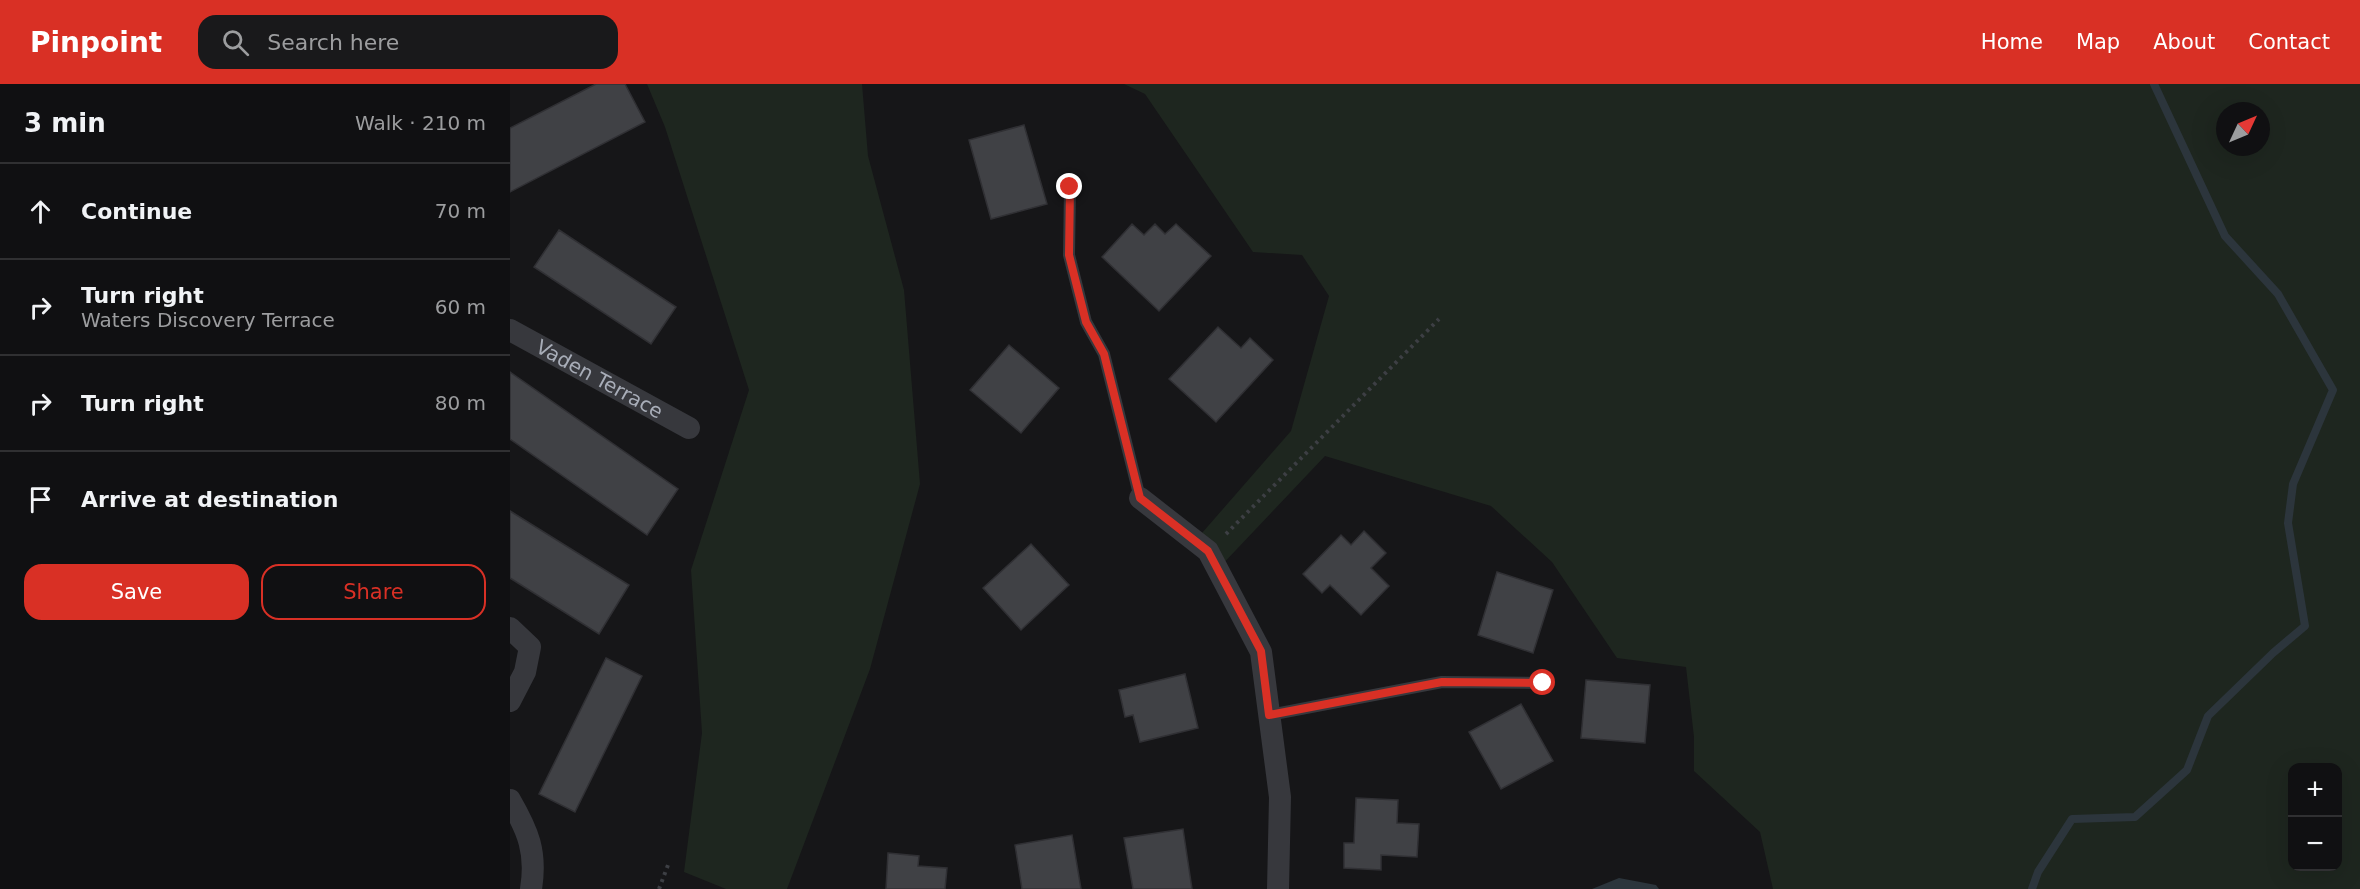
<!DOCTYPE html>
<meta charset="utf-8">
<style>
body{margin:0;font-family:"DejaVu Sans",sans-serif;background:#19191b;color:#f1f3f6}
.controls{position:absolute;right:18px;bottom:18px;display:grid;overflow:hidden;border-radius:12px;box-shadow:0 6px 24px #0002}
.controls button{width:54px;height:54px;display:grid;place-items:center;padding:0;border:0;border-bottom:2px solid #303032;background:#101012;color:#f1f3f6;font:30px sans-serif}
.compass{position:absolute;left:1706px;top:18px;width:54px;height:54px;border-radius:50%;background:#101012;box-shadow:0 6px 24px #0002;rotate:46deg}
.stop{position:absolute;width:18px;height:18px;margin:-14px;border:4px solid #d93025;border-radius:50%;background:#fff}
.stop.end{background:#d93025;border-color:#fff;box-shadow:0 2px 6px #0008}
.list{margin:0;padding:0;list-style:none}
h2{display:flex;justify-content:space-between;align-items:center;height:78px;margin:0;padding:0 24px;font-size:26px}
h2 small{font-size:20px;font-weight:400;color:#9c9d9f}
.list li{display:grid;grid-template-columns:39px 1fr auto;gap:18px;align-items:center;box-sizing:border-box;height:96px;padding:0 24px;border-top:2px solid #303032}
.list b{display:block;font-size:22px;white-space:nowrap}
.list p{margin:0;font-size:20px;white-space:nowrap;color:#9c9d9f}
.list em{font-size:20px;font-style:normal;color:#9c9d9f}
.actions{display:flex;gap:12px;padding:18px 24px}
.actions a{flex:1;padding:14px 0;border:2px solid #d93025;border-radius:18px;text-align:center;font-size:21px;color:#d93025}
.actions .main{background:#d93025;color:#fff}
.icon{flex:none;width:33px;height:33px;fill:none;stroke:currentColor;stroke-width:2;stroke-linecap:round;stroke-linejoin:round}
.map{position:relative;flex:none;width:1850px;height:805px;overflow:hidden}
header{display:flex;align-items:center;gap:36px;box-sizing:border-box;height:84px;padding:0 30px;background:#d93025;color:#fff}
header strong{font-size:28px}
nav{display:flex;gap:33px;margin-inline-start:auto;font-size:21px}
.search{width:420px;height:54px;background:#19191b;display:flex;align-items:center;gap:15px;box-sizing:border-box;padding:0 21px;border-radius:18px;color:#9c9d9f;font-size:22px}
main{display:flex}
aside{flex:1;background:#101012}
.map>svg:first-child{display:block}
.green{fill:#1e261f;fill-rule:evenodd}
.water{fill:#2c353c}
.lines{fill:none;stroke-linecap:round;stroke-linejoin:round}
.stream{stroke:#2c353c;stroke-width:8}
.building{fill:#404145;stroke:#303034;stroke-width:1.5}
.path{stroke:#3d3f44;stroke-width:4;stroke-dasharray:3 4.5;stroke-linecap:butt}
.service{stroke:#37383d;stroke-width:12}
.minor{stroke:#37383d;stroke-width:22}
.route{stroke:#d93025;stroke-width:8}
.labels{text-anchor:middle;stroke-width:4.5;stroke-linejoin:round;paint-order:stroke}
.street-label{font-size:20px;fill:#a8adb8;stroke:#111113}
</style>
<header>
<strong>Pinpoint</strong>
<div class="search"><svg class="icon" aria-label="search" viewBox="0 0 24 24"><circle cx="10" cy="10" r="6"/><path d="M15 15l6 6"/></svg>Search here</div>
<nav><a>Home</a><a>Map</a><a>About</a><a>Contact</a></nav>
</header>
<main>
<aside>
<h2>3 min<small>Walk · 210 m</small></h2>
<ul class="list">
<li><svg class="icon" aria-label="ahead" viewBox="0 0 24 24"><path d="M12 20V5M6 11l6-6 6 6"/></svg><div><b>Continue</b></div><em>70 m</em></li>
<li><svg class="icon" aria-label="right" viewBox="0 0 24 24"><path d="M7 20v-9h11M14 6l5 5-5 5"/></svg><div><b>Turn right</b><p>Waters Discovery Terrace</p></div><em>60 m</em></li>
<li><svg class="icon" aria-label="right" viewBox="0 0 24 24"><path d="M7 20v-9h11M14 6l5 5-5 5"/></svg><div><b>Turn right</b></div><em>80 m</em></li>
<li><svg class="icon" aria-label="arrive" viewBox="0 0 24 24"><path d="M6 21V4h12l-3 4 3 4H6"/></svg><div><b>Arrive at destination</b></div></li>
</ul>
<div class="actions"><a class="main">Save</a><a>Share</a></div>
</aside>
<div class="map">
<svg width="1850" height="805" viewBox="0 0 1850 805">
<rect width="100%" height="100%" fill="#161618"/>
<path class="green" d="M137 0H352L358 72 394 206 410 400 360 585 277 805H216L174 788 192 649 181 486 239 306 155 43Z
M614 0H1850V805H1263L1250 748 1184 687V653L1176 583 1107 574 1042 478 981 422 815 372 708 485 685 457 781 347 819 212 792 171 743 168 635 10ZM1715 27H1751V63H1715ZM1782 684H1828V782H1782Z"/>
<path class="water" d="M1109 794 1146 801 1149 805H1082Z"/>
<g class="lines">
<path class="stream" d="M1522 805 1528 788 1562 735 1625 733 1677 686 1698 632 1763 569 1795 542 1778 439 1783 400 1823 306 1768 210 1715 152 1644 0"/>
</g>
<path class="building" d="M86 0H115L135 38 0 108V44Z
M514 41 537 120 481 135 459 56Z
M622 140 634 151 645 140 655 150 666 140 701 172 649 227 592 173Z
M49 146 166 223 141 260 24 183Z
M708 243 731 264 740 254 763 276 706 338 659 295Z
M499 261 549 304 511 349 460 306Z
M0 288 168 405 137 451 0 355Z
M0 427 119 501 89 550 0 494Z
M854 447 876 469 861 484 879 502 851 531 820 501 812 509 793 490 831 451 841 461Z
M521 460 559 501 511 546 473 504Z
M987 488 1043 506 1023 569 968 551Z
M96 574 132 592 65 728 29 710Z
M675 590 688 644 630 658 623 631 615 633 609 606Z
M1076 596 1140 601 1135 659 1071 654Z
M1011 620 1043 677 991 705 959 648Z
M846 714 888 716 887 739 909 740 907 773 871 771V786L834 784V759H844Z
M673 745 682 805H623L614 754Z
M562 751 571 805H512L505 761Z
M378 769 409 772 408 782 437 784 435 805H376Z"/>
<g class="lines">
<path class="path" d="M716 450 929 235
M149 805 158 781"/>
<path class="service" d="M560 103 559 171 576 238 594 270 630 414
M759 631 932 598 1033 599"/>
<g class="minor">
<path id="s1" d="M0 246 179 344"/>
<path d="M630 414 698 467 751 568 770 713 768 805"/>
<path d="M0 544 20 563 15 588 0 617"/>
<path d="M0 716C18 747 27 768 21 805"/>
</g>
</g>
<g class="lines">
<path class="route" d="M560 103 559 171 576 238 594 270 630 414 698 467 751 567 759 631 932 598 1033 599"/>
</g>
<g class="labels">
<g class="street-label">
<text dy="7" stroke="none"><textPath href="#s1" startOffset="102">Vaden Terrace</textPath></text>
</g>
</g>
</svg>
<div class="controls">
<button>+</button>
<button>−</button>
</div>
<svg class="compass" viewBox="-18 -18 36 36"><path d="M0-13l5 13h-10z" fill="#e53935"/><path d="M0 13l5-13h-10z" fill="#9c9d9f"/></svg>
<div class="stop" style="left:1033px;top:599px"></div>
<div class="stop end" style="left:560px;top:103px"></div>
</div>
</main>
